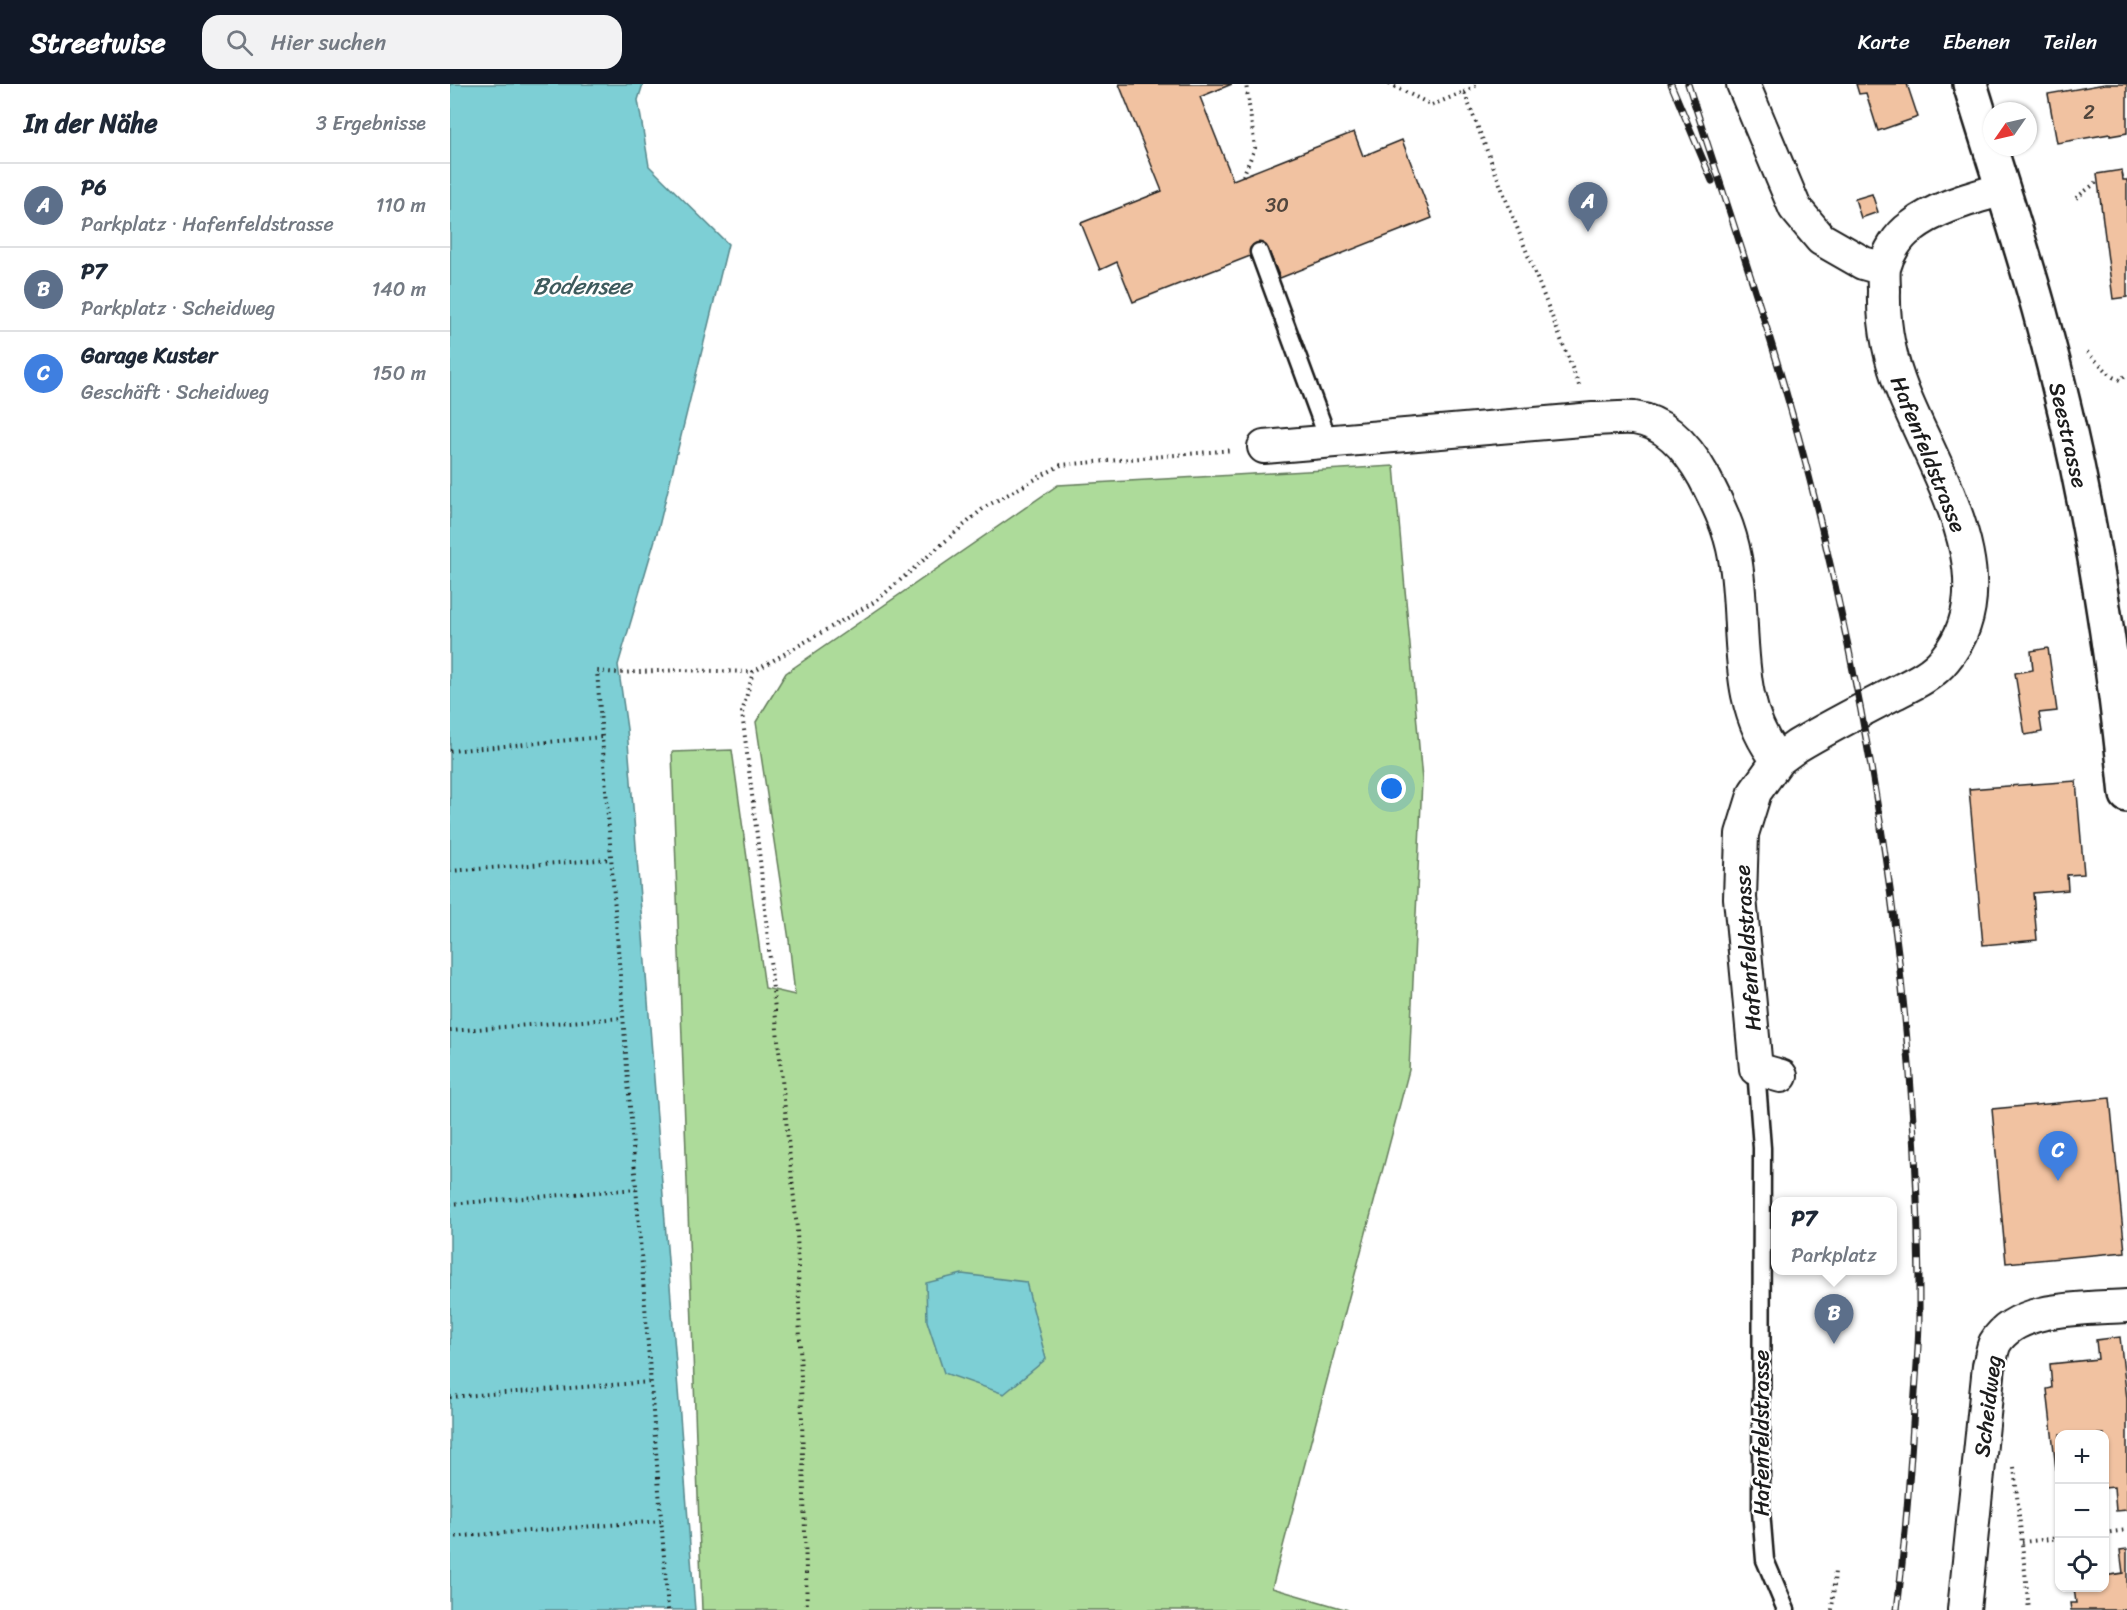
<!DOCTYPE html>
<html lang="de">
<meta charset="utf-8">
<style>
body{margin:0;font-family:Sriracha,sans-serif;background:#f2f2f3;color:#1f2937}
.controls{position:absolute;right:18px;bottom:18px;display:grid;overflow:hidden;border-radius:12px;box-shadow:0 2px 4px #0004}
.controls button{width:54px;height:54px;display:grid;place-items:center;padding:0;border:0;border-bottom:2px solid #e0e1e3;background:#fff;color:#1f2937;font:30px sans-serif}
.compass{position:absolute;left:1533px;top:18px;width:54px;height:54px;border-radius:50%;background:#fff;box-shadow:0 2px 4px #0004;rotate:236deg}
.you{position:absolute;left:942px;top:705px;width:21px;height:21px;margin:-15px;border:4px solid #fff;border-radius:50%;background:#1a73e8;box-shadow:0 0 0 9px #1a73e833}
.badge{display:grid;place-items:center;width:39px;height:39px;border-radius:50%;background:#111827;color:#fff;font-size:20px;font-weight:700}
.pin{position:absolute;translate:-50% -50px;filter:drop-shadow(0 2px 3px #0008)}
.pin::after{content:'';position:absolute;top:32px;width:21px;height:18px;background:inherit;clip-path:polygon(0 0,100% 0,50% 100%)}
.popup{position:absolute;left:1321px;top:1113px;width:126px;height:78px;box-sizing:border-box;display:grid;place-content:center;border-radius:12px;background:#fff;filter:drop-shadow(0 2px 4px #0005);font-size:20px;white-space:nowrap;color:#747a83}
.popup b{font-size:22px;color:#1f2937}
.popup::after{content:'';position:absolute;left:50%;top:100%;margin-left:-12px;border:12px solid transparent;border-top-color:#fff}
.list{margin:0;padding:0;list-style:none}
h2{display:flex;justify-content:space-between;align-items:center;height:78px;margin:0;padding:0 24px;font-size:26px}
h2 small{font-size:20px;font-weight:400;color:#747a83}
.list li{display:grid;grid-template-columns:39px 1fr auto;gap:18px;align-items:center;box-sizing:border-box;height:84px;padding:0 24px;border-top:2px solid #e0e1e3}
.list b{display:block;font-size:22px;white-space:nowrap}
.list p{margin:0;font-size:20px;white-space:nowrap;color:#747a83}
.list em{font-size:20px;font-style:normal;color:#747a83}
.icon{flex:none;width:33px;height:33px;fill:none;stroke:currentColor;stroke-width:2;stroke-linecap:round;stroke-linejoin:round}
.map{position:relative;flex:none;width:1677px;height:1526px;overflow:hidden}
header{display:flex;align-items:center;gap:36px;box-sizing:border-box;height:84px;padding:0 30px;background:#111827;color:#fff}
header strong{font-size:28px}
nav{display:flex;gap:33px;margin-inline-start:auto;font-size:21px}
.search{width:420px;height:54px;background:#f2f2f3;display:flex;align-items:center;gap:15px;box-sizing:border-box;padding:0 21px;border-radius:18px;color:#747a83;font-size:22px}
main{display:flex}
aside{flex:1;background:#fff}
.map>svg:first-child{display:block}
.green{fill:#addb9a;stroke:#647c5b;stroke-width:1.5}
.water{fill:#7dcfd5;stroke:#56878b;stroke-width:1.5}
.building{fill:#f1c2a1;stroke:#1c1c1c;stroke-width:1.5}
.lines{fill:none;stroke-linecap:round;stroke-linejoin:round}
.lane-casing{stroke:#1c1c1c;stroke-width:21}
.street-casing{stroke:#1c1c1c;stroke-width:36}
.primary-casing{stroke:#1c1c1c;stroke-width:38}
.path{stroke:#1c1c1c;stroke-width:4;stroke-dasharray:1.5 4.5;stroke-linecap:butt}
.lane{stroke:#fff;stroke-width:16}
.street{stroke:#fff;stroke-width:32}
.primary{stroke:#fff;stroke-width:33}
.rail-casing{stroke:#1c1c1c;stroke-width:7}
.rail{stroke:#fff;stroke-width:4.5;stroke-dasharray:14;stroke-linecap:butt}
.labels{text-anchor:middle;stroke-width:5;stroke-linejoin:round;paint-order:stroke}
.number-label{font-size:20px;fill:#51463d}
.street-label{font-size:22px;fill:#1c1c1c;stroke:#fff}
.water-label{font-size:24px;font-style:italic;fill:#3e5b5d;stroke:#fff}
</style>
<header>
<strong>Streetwise</strong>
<div class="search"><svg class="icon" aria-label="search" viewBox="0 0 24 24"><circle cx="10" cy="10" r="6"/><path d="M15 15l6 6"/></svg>Hier suchen</div>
<nav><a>Karte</a><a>Ebenen</a><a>Teilen</a></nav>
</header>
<main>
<aside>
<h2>In der Nähe<small>3 Ergebnisse</small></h2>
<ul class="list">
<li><span class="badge" style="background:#5c6f8a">A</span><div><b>P6</b><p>Parkplatz · Hafenfeldstrasse</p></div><em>110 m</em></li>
<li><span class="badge" style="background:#5c6f8a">B</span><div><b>P7</b><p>Parkplatz · Scheidweg</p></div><em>140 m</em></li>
<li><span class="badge" style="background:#3f7fe0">C</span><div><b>Garage Kuster</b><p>Geschäft · Scheidweg</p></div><em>150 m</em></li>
</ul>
</aside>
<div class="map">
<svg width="1677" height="1526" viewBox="0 0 1677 1526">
<rect width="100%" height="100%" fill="#fff"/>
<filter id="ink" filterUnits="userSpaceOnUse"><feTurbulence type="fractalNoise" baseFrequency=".0167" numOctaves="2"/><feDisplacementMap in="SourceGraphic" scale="12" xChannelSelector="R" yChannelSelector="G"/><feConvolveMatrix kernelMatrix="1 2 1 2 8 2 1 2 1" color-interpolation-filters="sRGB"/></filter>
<g filter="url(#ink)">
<path class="green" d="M944 382 972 696 959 986 822 1504 898 1526H252L222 668 282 666 315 904 345 911 339 856 306 638 336 589 608 401Z"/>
<path class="water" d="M0 0H193L188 16 199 82 278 160 209 442 168 581 177 645 245 1526H0Z
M512 1190 576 1198 596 1275 554 1310 494 1289 477 1237 476 1199Z"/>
<path class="building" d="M669 0H782L750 13 783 96 904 48 913 72 952 56 982 134 830 194 818 165 683 218 667 178 650 186 631 139 712 107Z
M1406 0H1457L1468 33 1428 47 1416 9 1409 10Z
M1655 0H1677V49L1660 52V50L1607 59 1598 10Z
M1672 86 1673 96H1677V213L1663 215 1647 90Z
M1422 110 1428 128 1411 134 1405 115Z
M1598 564 1607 627 1589 629 1592 648 1575 651 1565 589 1583 586 1581 567Z
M1626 697 1634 790 1617 791 1618 806 1583 809 1587 856 1533 861 1519 705Z
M1660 1014 1675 1168 1556 1179 1542 1025Z
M1670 1253 1677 1315V1426L1666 1427 1664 1403 1654 1404V1350H1610V1385H1606L1597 1305 1602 1304 1600 1280 1648 1275 1646 1256Z
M1677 1465V1526H1621L1620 1519H1626L1624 1504H1654V1492L1673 1489 1670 1466Z"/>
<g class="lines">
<defs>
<path id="lane" d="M809 168 879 358
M1306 985 1312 1064 1311 1427 1315 1476 1336 1526"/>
<path id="street" d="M1293 0 1345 124 1371 155 1413 179 1434 185
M814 363 1143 335C1156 335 1171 333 1184 334 1216 338 1239 366 1254 393 1268 420 1280 444 1285 474 1297 541 1281 620 1328 676
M1331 992 1306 985 1290 814 1292 750 1305 708 1328 676 1347 662C1377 644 1408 628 1439 612 1458 602 1481 593 1495 575 1560 498 1483 384 1453 308 1440 276 1433 241 1434 207 1434 200 1433 191 1434 184 1438 169 1448 152 1461 143 1486 123 1523 114 1553 105
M1514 1526 1539 1282C1541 1275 1542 1265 1545 1259 1567 1221 1638 1225 1677 1222"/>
<path id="primary" d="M1520 0C1543 75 1568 150 1589 225 1633 384 1661 547 1677 711"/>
</defs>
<use href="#lane" class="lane-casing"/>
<use href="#street" class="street-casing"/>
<use href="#primary" class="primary-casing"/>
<path class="path" d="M939 0 982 21 1014 8 1130 304
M1014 8 1029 0
M1672 91 1677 90
M793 92 805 64 796 0
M1626 114 1647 98
M1637 268 1663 293 1670 296 1677 290
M0 667 152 653
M0 787 161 775
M0 947 172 934
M0 1120 186 1105
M0 1313 201 1298
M1564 1383 1579 1526
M1654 1449 1677 1446
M0 1453 212 1437
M1572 1458 1610 1454
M218 1526 147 587 168 589 229 586 303 588
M357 1526 347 1145 310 776 292 629 303 588 426 517 535 423 611 381 783 366
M1382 1526 1385 1487"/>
<use href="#lane" class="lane"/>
<use href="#street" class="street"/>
<use href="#primary" class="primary"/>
<defs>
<path id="rail" d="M1221 0 1262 97
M1238 0C1285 146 1336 292 1371 441 1433 699 1470 965 1469 1230 1469 1261 1466 1293 1464 1324 1460 1391 1455 1459 1447 1526"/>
</defs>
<use href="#rail" class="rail-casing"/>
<use href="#rail" class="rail"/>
</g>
</g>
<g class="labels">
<g class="number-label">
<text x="1639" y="35">2</text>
<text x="827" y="128">30</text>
</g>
<g class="street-label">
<text transform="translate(1619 351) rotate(77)" y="8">Seestrasse</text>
<text transform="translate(1479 370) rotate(68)" y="8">Hafenfeldstrasse</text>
<text transform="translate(1297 864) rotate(-94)" y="8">Hafenfeldstrasse</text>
<text transform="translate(1537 1322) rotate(-83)" y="8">Scheidweg</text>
<text transform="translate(1311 1349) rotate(-90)" y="8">Hafenfeldstrasse</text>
</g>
<g class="water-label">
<text x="132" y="210">Bodensee</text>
</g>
</g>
</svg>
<div class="controls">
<button>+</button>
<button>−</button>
<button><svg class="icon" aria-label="locate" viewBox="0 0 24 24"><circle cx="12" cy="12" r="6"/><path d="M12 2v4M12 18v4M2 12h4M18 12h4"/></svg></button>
</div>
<svg class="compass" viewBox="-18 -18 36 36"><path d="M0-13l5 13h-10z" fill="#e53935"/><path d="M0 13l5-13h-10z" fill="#747a83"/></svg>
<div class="you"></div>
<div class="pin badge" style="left:1138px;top:148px;background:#5c6f8a">A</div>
<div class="pin badge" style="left:1384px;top:1260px;background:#5c6f8a">B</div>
<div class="popup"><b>P7</b>Parkplatz</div>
<div class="pin badge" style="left:1608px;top:1097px;background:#3f7fe0">C</div>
</div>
</main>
